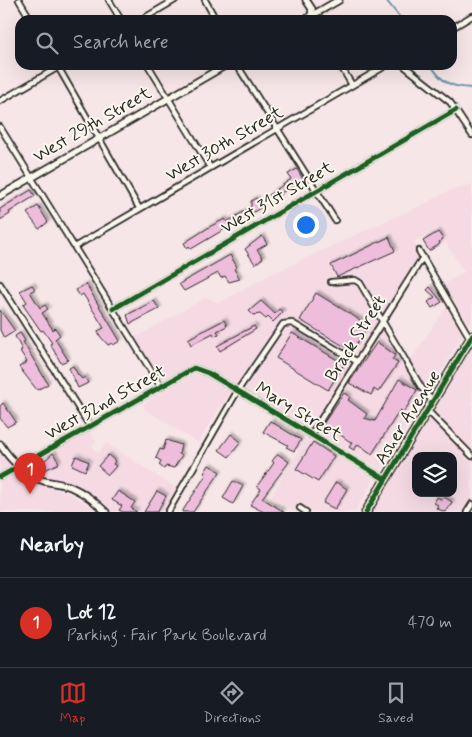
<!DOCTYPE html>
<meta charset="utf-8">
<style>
body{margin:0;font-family:Mynerve,sans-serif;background:#20242c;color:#f1f3f6}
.controls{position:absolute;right:15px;bottom:15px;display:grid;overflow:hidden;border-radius:10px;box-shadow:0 5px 20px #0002}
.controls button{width:45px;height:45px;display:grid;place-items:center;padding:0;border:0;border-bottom:1px solid #363941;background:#171b24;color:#f1f3f6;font:25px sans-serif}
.you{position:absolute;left:305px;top:224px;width:18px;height:18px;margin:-12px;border:4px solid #fff;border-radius:50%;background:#1a73e8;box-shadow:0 0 0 8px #1a73e833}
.badge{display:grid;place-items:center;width:32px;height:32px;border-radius:50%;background:#d93025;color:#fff;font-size:16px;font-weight:700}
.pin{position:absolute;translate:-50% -41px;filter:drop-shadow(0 1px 2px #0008)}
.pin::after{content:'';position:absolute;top:26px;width:18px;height:15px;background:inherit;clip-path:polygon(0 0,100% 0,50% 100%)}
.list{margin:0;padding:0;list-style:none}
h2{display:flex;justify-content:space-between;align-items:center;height:65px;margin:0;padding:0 20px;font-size:21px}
h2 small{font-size:16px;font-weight:400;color:#9ea1a6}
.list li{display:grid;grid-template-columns:32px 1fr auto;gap:15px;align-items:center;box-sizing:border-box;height:90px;padding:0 20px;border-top:1px solid #363941}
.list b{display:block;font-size:19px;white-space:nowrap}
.list p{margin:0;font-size:16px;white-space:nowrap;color:#9ea1a6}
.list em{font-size:16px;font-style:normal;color:#9ea1a6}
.icon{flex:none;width:28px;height:28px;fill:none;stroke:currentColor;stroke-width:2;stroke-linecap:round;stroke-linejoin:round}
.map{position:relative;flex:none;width:472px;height:512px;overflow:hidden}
.search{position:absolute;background:#171b24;box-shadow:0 5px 20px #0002;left:15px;right:15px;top:15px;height:55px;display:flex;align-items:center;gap:12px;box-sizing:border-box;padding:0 18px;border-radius:15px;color:#9ea1a6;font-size:19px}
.sheet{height:155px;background:#171b24}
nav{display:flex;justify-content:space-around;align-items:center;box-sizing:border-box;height:70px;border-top:1px solid #363941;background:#171b24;font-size:14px;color:#9ea1a6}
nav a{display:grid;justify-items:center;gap:2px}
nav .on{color:#d93025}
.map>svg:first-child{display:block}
.built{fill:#f5dae4;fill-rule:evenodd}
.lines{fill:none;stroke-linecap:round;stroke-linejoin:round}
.stream{stroke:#6893a3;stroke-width:2}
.building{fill:#efbddc;stroke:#2b2b2b;filter:url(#shadow)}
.minor-casing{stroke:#2b2b2b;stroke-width:8}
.tertiary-casing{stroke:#2b2b2b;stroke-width:9}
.primary-casing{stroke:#2b2b2b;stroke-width:11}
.minor{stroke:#fbf7ec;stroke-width:4.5}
.tertiary{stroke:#fbf7ec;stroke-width:5.5}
.primary{stroke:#f7e281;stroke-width:8}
.cycleway-casing{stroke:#fbf7ec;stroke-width:8}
.cycleway{stroke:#1b5e20;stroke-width:5}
.labels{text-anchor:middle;stroke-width:4;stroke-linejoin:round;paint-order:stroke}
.street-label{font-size:18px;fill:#2b2b2b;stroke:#fbf7ec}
</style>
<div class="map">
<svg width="472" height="512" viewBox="0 0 472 512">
<defs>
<filter id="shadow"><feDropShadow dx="2.5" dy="-2.5" stdDeviation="1" flood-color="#0004"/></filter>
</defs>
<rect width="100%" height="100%" fill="#f7e6e7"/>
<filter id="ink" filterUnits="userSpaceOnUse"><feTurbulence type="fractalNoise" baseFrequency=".02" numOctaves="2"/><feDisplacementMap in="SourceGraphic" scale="10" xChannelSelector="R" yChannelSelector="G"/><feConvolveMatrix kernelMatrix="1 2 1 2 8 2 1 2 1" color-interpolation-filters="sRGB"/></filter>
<g filter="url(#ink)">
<path class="built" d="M472 184V321L469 325 444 284 464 272 437 229 413 242 423 257 383 319 424 398 381 470 241 388 201 370 194 368 161 387 131 340 207 297 219 303 269 275 368 229 420 206 453 189Z
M446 307 463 335 431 389 427 390 408 364Z
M472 336V512H366ZM416 456H453V493H416Z
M202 374 230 392 198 443 143 408 144 403 191 375Z
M87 427 96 442 92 445 98 454 106 443 181 491 168 512H105L70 487 44 480 19 466Z
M307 437 374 479 355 512H295L270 497Z
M0 445 15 468 39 483 71 494 98 512H0Z"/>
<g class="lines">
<path class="stream" d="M386 0 402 20
M431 65C442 83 451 87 472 88"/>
</g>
<path class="building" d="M297 169 304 181 280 193 281 195 273 201 269 195 291 179 288 174Z
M31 190 35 196 9 212 10 214 0 220V209Z
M256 198 262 207 191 249 189 246 187 248 184 243 211 226 225 219 227 222 251 207V201Z
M38 206 48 222 39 229 27 213Z
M438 232 443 239 439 242 440 244 429 251 423 241Z
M262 236 267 244 257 250 263 258 255 264 245 249Z
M389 237 395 251 337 277 331 265Z
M230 255 237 267 234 269 240 279 229 282 225 276 221 278 218 273 184 291 179 284Z
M86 284 120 341 113 345 112 343 108 345 100 336 98 331 104 328 83 294 80 296 76 290Z
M32 285 35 289 30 292 40 308 45 305 48 309 42 313 53 330 55 328 60 335 55 339 68 360 61 363 50 344 52 343 43 330 41 331 23 305 27 302 20 291Z
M430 287 442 302 432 308 428 302 435 297 427 290Z
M316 293 368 325 352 351 300 320Z
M154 301 159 309 130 324 127 315Z
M261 301 275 314 279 309 283 312 273 322 268 317 266 319 260 314 253 315 249 311Z
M0 310 15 331 4 338 0 330Z
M224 320 227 326 217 331 219 334 214 336 213 333 191 345 188 339Z
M254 326 256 329 220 351 217 346Z
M20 333 25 341 23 342 48 384 37 390 19 367 27 362 20 351 22 350 15 336Z
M292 333 344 364 328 390 276 358Z
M377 342 395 355 392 360 398 363 378 392 374 389 371 395 349 383Z
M73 366 78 375 82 379 85 377 88 383 78 388 69 368Z
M399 379 417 390 404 412 400 410 372 454 358 444 354 450 349 447 352 443 329 427 325 433 319 430 344 393 350 397 348 400 367 414 364 418 375 421Z
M3 403 16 422 7 427 0 418V406Z
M270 421 301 440 294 451 286 447 288 445 263 432Z
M231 434 241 442 229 457 219 450Z
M166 440 181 445 179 454 182 455 174 468 166 466 164 469 159 465 161 461 156 458 160 449 163 450Z
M313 442 334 456 318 482 296 469Z
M53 453 59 463 45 470 41 464Z
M278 454 289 462 262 498 284 512H264L250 505 261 489 257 486 274 463 272 461Z
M108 455 115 461 113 464 116 466 108 475 98 466Z
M76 456 89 462 85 471 72 465Z
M209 465 220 472 193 512H182L206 475 204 473Z
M233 481 243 486 233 504 223 498Z
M336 482 347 489 335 509 323 503Z
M118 491 135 502 131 508 137 512H123L119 510 122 506 112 500Z
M157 491 166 496 157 512H144Z
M437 497 442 500 444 497 452 502 445 512 436 508 438 505 434 503Z"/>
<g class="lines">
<defs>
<path id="minor" d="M19 0 31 20
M109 0 121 20
M205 0 216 20
M141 20 175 0
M452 28 472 16
M57 65 139 208
M148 65 210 167
M237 65 335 220
M340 65 352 85
M403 65 450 102 472 135
M0 101 62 65
M0 127 161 387
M76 246 387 65
M419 251 470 338
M331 282 355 280 360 283 421 387 432 401
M0 284 89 425
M113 309 456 110
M427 410 472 456
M311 435 423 257
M0 477 194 368 208 373 385 479
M300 508 306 512
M168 512 238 390 283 324 292 323 356 361
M467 512 472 504"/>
<path id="tertiary" d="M306 0 312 9 311 16
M304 20 339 0
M0 196 226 65
M0 444C11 461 25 475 44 481 53 483 63 484 71 487 85 493 95 502 106 512"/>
<path id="primary" d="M366 512 472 336"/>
</defs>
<use href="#minor" class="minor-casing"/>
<use href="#tertiary" class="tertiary-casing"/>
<use href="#primary" class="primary-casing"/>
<use href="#minor" class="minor"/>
<use href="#tertiary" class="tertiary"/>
<use href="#primary" class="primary"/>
<defs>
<path id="cycleway" d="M113 309 456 110
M0 477 194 368 208 373 385 479
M366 512 472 336"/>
</defs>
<use href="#cycleway" class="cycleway-casing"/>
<use href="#cycleway" class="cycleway"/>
</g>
</g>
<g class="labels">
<g class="street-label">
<text transform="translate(92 124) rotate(-30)" y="6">West 29th Street</text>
<text transform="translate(224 143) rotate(-30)" y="6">West 30th Street</text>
<text transform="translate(277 197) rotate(-30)" y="6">West 31st Street</text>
<text transform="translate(355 338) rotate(-58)" y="6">Brack Street</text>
<text transform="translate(105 402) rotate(-29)" y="6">West 32nd Street</text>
<text transform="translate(299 411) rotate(31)" y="6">Mary Street</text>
<text transform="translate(407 417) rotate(-58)" y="6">Asher Avenue</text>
</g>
</g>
</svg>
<div class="controls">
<button><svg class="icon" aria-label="layers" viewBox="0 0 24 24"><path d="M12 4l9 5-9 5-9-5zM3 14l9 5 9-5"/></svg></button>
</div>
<div class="you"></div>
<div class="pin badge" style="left:30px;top:494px">1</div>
<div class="search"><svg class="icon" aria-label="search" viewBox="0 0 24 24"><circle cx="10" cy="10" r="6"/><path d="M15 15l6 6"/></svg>Search here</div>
</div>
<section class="sheet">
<h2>Nearby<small></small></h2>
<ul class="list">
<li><span class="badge">1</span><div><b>Lot 12</b><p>Parking · Fair Park Boulevard</p></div><em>470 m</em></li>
</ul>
</section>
<nav>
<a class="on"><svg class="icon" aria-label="map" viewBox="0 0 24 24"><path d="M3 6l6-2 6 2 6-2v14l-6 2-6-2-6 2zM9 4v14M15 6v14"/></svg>Map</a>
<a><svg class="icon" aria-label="directions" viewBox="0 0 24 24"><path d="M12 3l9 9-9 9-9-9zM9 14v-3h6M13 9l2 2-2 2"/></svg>Directions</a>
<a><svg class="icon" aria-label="saved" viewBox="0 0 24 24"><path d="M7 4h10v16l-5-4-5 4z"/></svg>Saved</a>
</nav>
